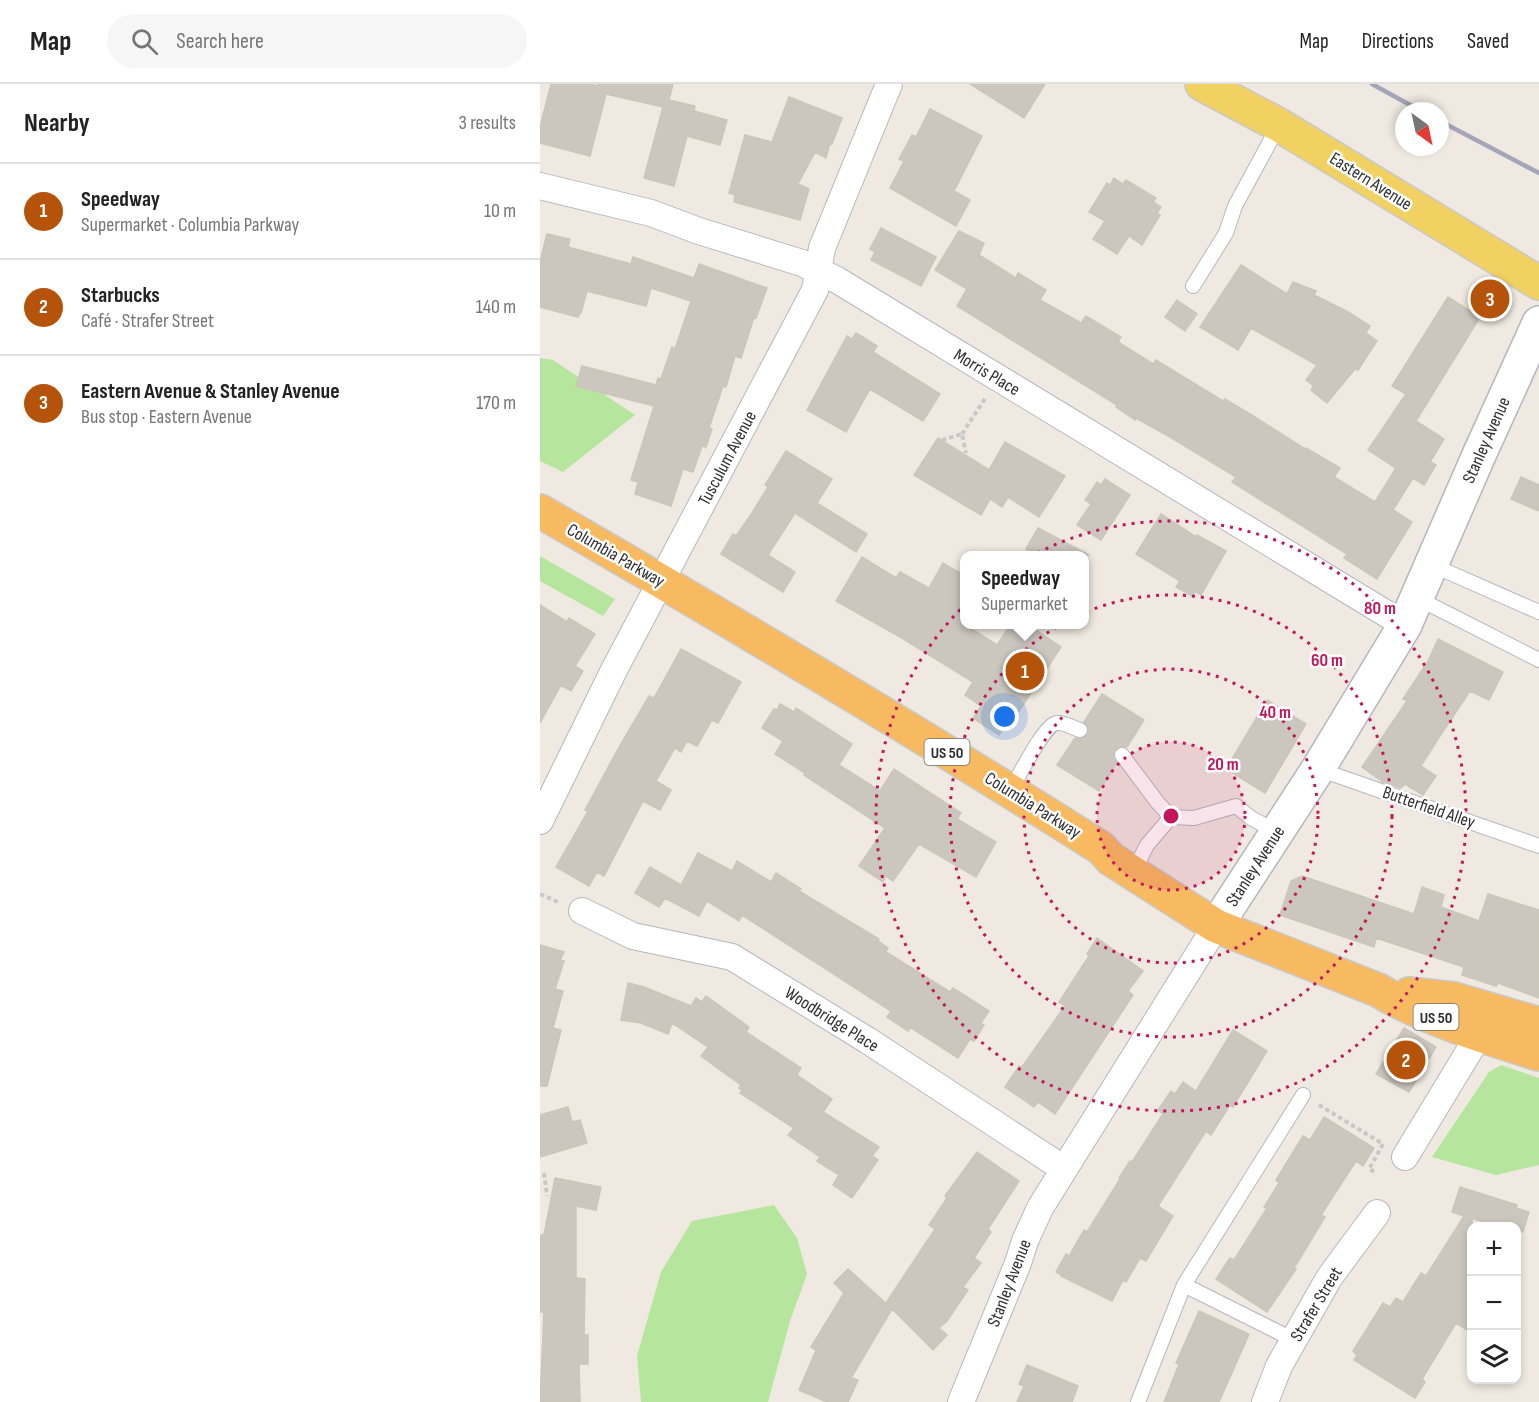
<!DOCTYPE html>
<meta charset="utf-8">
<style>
body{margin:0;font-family:"Sofia Sans Condensed",sans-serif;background:#f6f6f6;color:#222}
.controls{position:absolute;right:18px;bottom:18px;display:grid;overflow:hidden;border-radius:12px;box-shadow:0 3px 9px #0003}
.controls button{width:54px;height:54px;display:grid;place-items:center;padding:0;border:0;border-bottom:2px solid #e0e0e0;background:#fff;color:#222;font:30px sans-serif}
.compass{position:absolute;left:855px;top:18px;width:54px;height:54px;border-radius:50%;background:#fff;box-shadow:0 3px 9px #0003;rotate:147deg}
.you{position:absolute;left:465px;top:633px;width:21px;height:21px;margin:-15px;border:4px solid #fff;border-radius:50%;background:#1a73e8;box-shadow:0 0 0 9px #1a73e833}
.badge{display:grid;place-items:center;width:39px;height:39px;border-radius:50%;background:#b45309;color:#fff;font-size:20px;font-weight:700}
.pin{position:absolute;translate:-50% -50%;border:3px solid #fff;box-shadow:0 2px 6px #0006}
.popup{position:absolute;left:420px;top:467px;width:129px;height:78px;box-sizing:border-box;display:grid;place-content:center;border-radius:12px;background:#fff;filter:drop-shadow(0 2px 4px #0005);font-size:20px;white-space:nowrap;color:#767676}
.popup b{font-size:22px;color:#222}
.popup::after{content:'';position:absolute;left:50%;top:100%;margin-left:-12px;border:12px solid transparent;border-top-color:#fff}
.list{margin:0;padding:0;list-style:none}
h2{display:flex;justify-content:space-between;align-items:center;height:78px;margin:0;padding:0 24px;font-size:26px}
h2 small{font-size:20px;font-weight:400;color:#767676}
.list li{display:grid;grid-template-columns:39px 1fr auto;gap:18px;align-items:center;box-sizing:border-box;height:96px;padding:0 24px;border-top:2px solid #e0e0e0}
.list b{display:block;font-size:22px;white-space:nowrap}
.list p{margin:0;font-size:20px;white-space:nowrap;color:#767676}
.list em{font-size:20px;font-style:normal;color:#767676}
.icon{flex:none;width:33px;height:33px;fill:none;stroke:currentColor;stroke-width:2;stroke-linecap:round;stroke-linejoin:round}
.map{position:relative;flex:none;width:999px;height:1318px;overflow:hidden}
header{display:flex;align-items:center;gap:36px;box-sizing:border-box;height:84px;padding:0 30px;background:#fff;border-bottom:2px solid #e0e0e0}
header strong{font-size:28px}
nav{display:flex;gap:33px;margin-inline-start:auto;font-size:21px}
.search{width:420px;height:54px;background:#f6f6f6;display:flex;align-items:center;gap:15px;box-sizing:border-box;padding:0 21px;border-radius:33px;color:#767676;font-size:22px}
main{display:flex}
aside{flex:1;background:#fff}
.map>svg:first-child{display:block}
.green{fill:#b6e59e}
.building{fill:#cbc7bf;stroke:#cbc5ba;stroke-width:1.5}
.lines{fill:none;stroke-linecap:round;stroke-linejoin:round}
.service-casing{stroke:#b4b7c1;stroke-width:16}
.minor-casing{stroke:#b4b7c1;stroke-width:28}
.tertiary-casing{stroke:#b4b7c1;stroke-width:36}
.primary-casing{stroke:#c9c9c9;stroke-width:36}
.trunk-casing{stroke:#c9c9c9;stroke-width:36}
.path{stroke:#c9c9c9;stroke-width:4;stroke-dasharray:4.5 3;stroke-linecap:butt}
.service{stroke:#fff;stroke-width:14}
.minor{stroke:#fff;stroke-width:26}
.tertiary{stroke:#fff;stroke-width:33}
.primary{stroke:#f2d163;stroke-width:33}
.trunk{stroke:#f8ba60;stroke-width:33}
.rail{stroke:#a3a6b8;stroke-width:4.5}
.ring{fill:none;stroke:#c2185b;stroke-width:3;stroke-dasharray:3 6}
.labels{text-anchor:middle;stroke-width:5;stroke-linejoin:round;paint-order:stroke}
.shield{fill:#fff;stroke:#6d6d6d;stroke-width:1.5}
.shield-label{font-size:16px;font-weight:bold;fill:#2e2e2e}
.street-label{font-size:18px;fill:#2e2e2e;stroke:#fff}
.centre{fill:#c2185b;stroke:#fff;stroke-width:3}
.ring-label{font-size:18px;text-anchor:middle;font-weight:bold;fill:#c2185b;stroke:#fff;stroke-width:5;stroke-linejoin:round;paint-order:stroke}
</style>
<header>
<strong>Map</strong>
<div class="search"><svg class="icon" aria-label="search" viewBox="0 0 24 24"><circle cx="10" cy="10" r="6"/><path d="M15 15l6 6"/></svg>Search here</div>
<nav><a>Map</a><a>Directions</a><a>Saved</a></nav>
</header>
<main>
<aside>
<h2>Nearby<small>3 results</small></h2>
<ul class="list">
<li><span class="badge">1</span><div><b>Speedway</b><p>Supermarket · Columbia Parkway</p></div><em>10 m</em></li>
<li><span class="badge">2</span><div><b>Starbucks</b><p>Café · Strafer Street</p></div><em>140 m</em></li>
<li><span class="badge">3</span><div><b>Eastern Avenue &amp; Stanley Avenue</b><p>Bus stop · Eastern Avenue</p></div><em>170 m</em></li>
</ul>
</aside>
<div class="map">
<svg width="999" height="1318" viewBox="0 0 999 1318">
<rect width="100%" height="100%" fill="#efe9e1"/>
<path class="green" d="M0 274 13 276 95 331 23 388 0 377Z
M0 472 75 515 63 532 0 497Z
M961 981 999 994V1081L956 1091 892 1073 949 988Z
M234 1121 257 1154 267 1190 250 1237 228 1318H101L97 1272 121 1188 152 1137Z"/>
<path class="building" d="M11 0H49L57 2 58 0H133L129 16 155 22 154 27 187 36 180 61 147 52 134 102 104 94 123 23 66 10 50 72 0 59V43Z
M430 0H505L484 34Z
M249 13 302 34 292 60 290 59 286 74 275 68 258 100 269 105 260 136 194 118 195 111 189 109 205 51 232 58Z
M390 25 442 52 414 107 430 116 416 142 350 104 364 77 359 75 372 51 376 53Z
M574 94 583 100 586 96 616 114 613 118 621 123 617 129 620 131 602 161 589 152 577 170 553 155 565 137 549 128 567 99 570 101Z
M341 144 396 173 381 202 331 176 335 168 330 165Z
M419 147 444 159 439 171 476 194 478 189 506 206 500 216 541 239 546 232 581 253 578 258 613 280 616 276 683 317 685 315 710 330 765 365 766 364 800 384 794 393 835 418 856 384 828 366 866 310 852 302 908 213 940 233 876 337 904 355 890 378 896 381 884 401 873 394 853 426 872 438 837 495 804 474 807 470 692 398 696 393 630 353 596 334 595 336 576 323 577 321 417 222 427 205 395 186Z
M7 150 30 155 28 163 91 180 93 173 154 194 159 180 227 204 216 234 214 233 201 274 195 272 186 303 183 302 169 344 172 345 166 363 162 362 153 388 143 385 131 422 95 410 98 398 91 396 114 322 36 302 42 282 116 301 118 294 121 295 132 263 135 265 151 217 111 204 106 222 47 207 41 229H40L38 233 0 223V178Z
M701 181 747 210 753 198 776 207 774 211 808 228 830 242 826 249 837 257 818 286 815 285 787 319 771 306 774 302 766 296 777 281 711 244 698 266 660 243Z
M637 216 657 230 645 247 625 233Z
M316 249 337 262 333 268 400 310 383 337 330 305 306 348 267 326 307 252 312 255Z
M398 354 449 386 465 358 525 392 499 433 468 413 462 423 450 415 441 431 374 391Z
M246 367 292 395 277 419 327 450 316 468 255 429 228 471 255 488 243 508 181 470 193 450 196 452 212 429 228 403 225 401Z
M981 393 999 401V427L971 415Z
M565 395 590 411 561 456 537 441 551 420 545 416 557 398 561 401Z
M621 430 656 453 657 451 686 467 661 511 655 507 652 512 636 503 640 497 596 470Z
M498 444 549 471H499L486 465Z
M322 473 356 494 360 488 389 504 403 479 425 492V541L457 561 471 540H487L521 563 470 641 467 639 459 651 433 634 441 622 425 611 433 598 362 554 296 517Z
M0 521 27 538 29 534 55 550 35 582 43 587 31 607 21 601 0 639Z
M898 555 963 588 949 616 930 607 898 655 881 682 896 692 883 711 865 700 861 704 843 698 822 683 867 617 863 615 888 577Z
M141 565 201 598 178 639 172 636 157 662 147 657 141 668 135 664 116 697 131 706 120 726 103 717 64 792 57 788 49 802 16 783 48 727 45 726 78 665 109 612 114 614Z
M562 610 604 636 587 663 580 662 574 667 573 673 577 679 559 707 517 681 535 654 542 655 548 649 549 644 544 638Z
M727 616 766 640 725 709 686 685Z
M240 620 254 628 256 624 312 660 299 681 340 707 354 685 421 729 417 735 456 758 436 793 379 760 353 797 346 792 343 798 319 782 345 744 264 691 265 689 235 670 243 657 222 644 234 625 237 626Z
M158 769 192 787 197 777 231 798 236 789 261 805 259 807 339 855 338 857 348 864 346 868 410 908 413 904 449 927 441 939 444 941 434 957 430 955 418 974 370 943 368 947 347 933 351 927 202 831 199 837 167 817 159 832 125 814 119 823 95 809 110 783 141 801Z
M762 792 874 830 882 803 904 811 901 823 939 837 948 810 999 826V914L958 899 956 902 922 891 924 883 836 854 834 863 740 831 751 797Z
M557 854 603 887 588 907 593 911 515 1030 498 1018 494 1023 465 1003 479 982 482 983 525 922 519 918 549 872 547 870Z
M0 861 24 868 20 876 24 877 15 905 23 907 13 944 21 946 7 1002H0Z
M88 899 104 903 151 922 156 914 162 918 166 912 209 943 206 948 261 984 257 991 292 1015 283 1028 339 1063 332 1072 338 1076 312 1114 293 1101 299 1091 277 1077 280 1073 248 1051 254 1044 200 1009 202 1006 199 1004 201 1001 161 972 168 963 132 939 128 950 101 939 81 936Z
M864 944 896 963 869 1008 836 990Z
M693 946 727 967 693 1023 690 1021 671 1051 666 1047 618 1122 633 1132 606 1177 600 1174 586 1198 583 1196 572 1217 521 1192 522 1191 516 1188 526 1170 529 1172 544 1146 547 1148 580 1095 579 1094 590 1077 592 1078 623 1030 618 1026 631 1007 635 1010 643 998 656 1007Z
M28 1023 32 1038 40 1036 47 1059 0 1073V1031Z
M784 1033 834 1064 823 1082 816 1077 781 1131 785 1133 754 1184 756 1185 727 1228 676 1195 690 1174 694 1176 727 1124 724 1123 739 1099 736 1096 763 1052 770 1056Z
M437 1068 479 1097 448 1145 451 1148 434 1174 441 1179 423 1203 428 1206 407 1237 399 1244 407 1251 393 1266 346 1219 395 1145 389 1141 407 1114 405 1112Z
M15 1094 61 1103 56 1126 36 1122V1194L45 1195 44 1251H48V1280H39L40 1318H0L4 1228H0V1151H4Z
M920 1103 977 1121 976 1124 989 1128 983 1148 976 1146V1143H957L932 1134V1249L916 1239 882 1295 885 1298 875 1314 814 1276 817 1271 813 1267 843 1219 850 1223 856 1214 863 1218 881 1189 886 1192 924 1132 912 1128Z
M308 1185 352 1225 311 1294 318 1296 308 1318H287L259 1306 276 1266 271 1263 304 1209 294 1199Z
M659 1227 709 1250 679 1318H624L639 1280 636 1279Z
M487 1281 538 1302 532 1318H477L484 1302 479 1300Z"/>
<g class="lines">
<defs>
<path id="service" d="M653 202 686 149 695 122 739 41
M892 481 999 528
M877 514 999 576
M582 671 618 719 631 733 654 734 696 722 711 734 737 748
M778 685 999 762
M470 707C477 696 505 639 517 639 524 638 533 644 540 646
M593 789 607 761 631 733
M644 1201 754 1256
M598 1318 644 1201 763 1011"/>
<path id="minor" d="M0 102 111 129 159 147 262 179 297 196 865 541
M0 737 74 586 275 206 282 164 349 0
M42 827 93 852 192 873 327 956 524 1085
M865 1073 939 951
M421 1318 478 1179 485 1157 500 1124 676 842
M725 1318 739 1282 789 1194 837 1129"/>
<path id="tertiary" d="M676 842 778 685 865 541 939 371 999 239"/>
<path id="primary" d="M662 0 739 41 999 199"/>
<path id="trunk" d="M0 427C189 536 376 647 561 764L571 775 676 842 838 906C884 934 947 954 999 970
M869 910 914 915 999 940"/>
</defs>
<use href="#service" class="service-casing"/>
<use href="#minor" class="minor-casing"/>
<use href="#tertiary" class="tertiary-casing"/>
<use href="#primary" class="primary-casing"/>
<use href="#trunk" class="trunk-casing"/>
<path class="path" d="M422 350 446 313
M402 356 422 350 426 369
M0 810 20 819
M779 1021 843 1060 829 1085 837 1089
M4 1089 7 1112"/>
<use href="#service" class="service"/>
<use href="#minor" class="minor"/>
<use href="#tertiary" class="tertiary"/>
<use href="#primary" class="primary"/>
<use href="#trunk" class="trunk"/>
<path class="rail" d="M832 0 881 27
M900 37 999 89"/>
</g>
<circle cx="631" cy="732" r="74" fill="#c2185b" fill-opacity=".12"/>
<g class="ring">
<circle cx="631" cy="732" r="74"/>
<circle cx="631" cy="732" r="147"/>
<circle cx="631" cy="732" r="221"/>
<circle cx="631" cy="732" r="295"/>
</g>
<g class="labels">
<g class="shield">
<rect x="384.5" y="655" width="45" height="26" rx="4.5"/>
<rect x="873.5" y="920" width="45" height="26" rx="4.5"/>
</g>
<g class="shield-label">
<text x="407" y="674">US 50</text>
<text x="896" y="939">US 50</text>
</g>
<g class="street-label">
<text transform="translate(831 97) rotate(32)" y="6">Eastern Avenue</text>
<text transform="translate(447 288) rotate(31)" y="6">Morris Place</text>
<text transform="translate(946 356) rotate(-66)" y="6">Stanley Avenue</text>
<text transform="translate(187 374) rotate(-62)" y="6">Tusculum Avenue</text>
<text transform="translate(76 471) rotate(30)" y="6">Columbia Parkway</text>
<text transform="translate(493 721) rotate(32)" y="6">Columbia Parkway</text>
<text transform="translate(889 723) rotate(19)" y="6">Butterfield Alley</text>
<text transform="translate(715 782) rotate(-57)" y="6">Stanley Avenue</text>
<text transform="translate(292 935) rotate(32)" y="6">Woodbridge Place</text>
<text transform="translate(469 1199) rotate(-69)" y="6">Stanley Avenue</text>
<text transform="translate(776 1220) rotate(-59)" y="6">Strafer Street</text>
</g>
</g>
<circle cx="631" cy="732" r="9" class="centre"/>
<g class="ring-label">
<text x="840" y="530">80 m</text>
<text x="787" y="582">60 m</text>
<text x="735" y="634">40 m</text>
<text x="683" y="686">20 m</text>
</g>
</svg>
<div class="controls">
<button>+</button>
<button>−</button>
<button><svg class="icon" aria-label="layers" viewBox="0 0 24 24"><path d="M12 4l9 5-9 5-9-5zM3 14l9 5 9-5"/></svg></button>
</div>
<svg class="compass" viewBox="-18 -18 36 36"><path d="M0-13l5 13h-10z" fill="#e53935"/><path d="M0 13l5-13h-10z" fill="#767676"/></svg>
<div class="you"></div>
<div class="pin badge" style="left:485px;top:587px">1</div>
<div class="popup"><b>Speedway</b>Supermarket</div>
<div class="pin badge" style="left:866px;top:976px">2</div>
<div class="pin badge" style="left:950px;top:215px">3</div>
</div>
</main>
